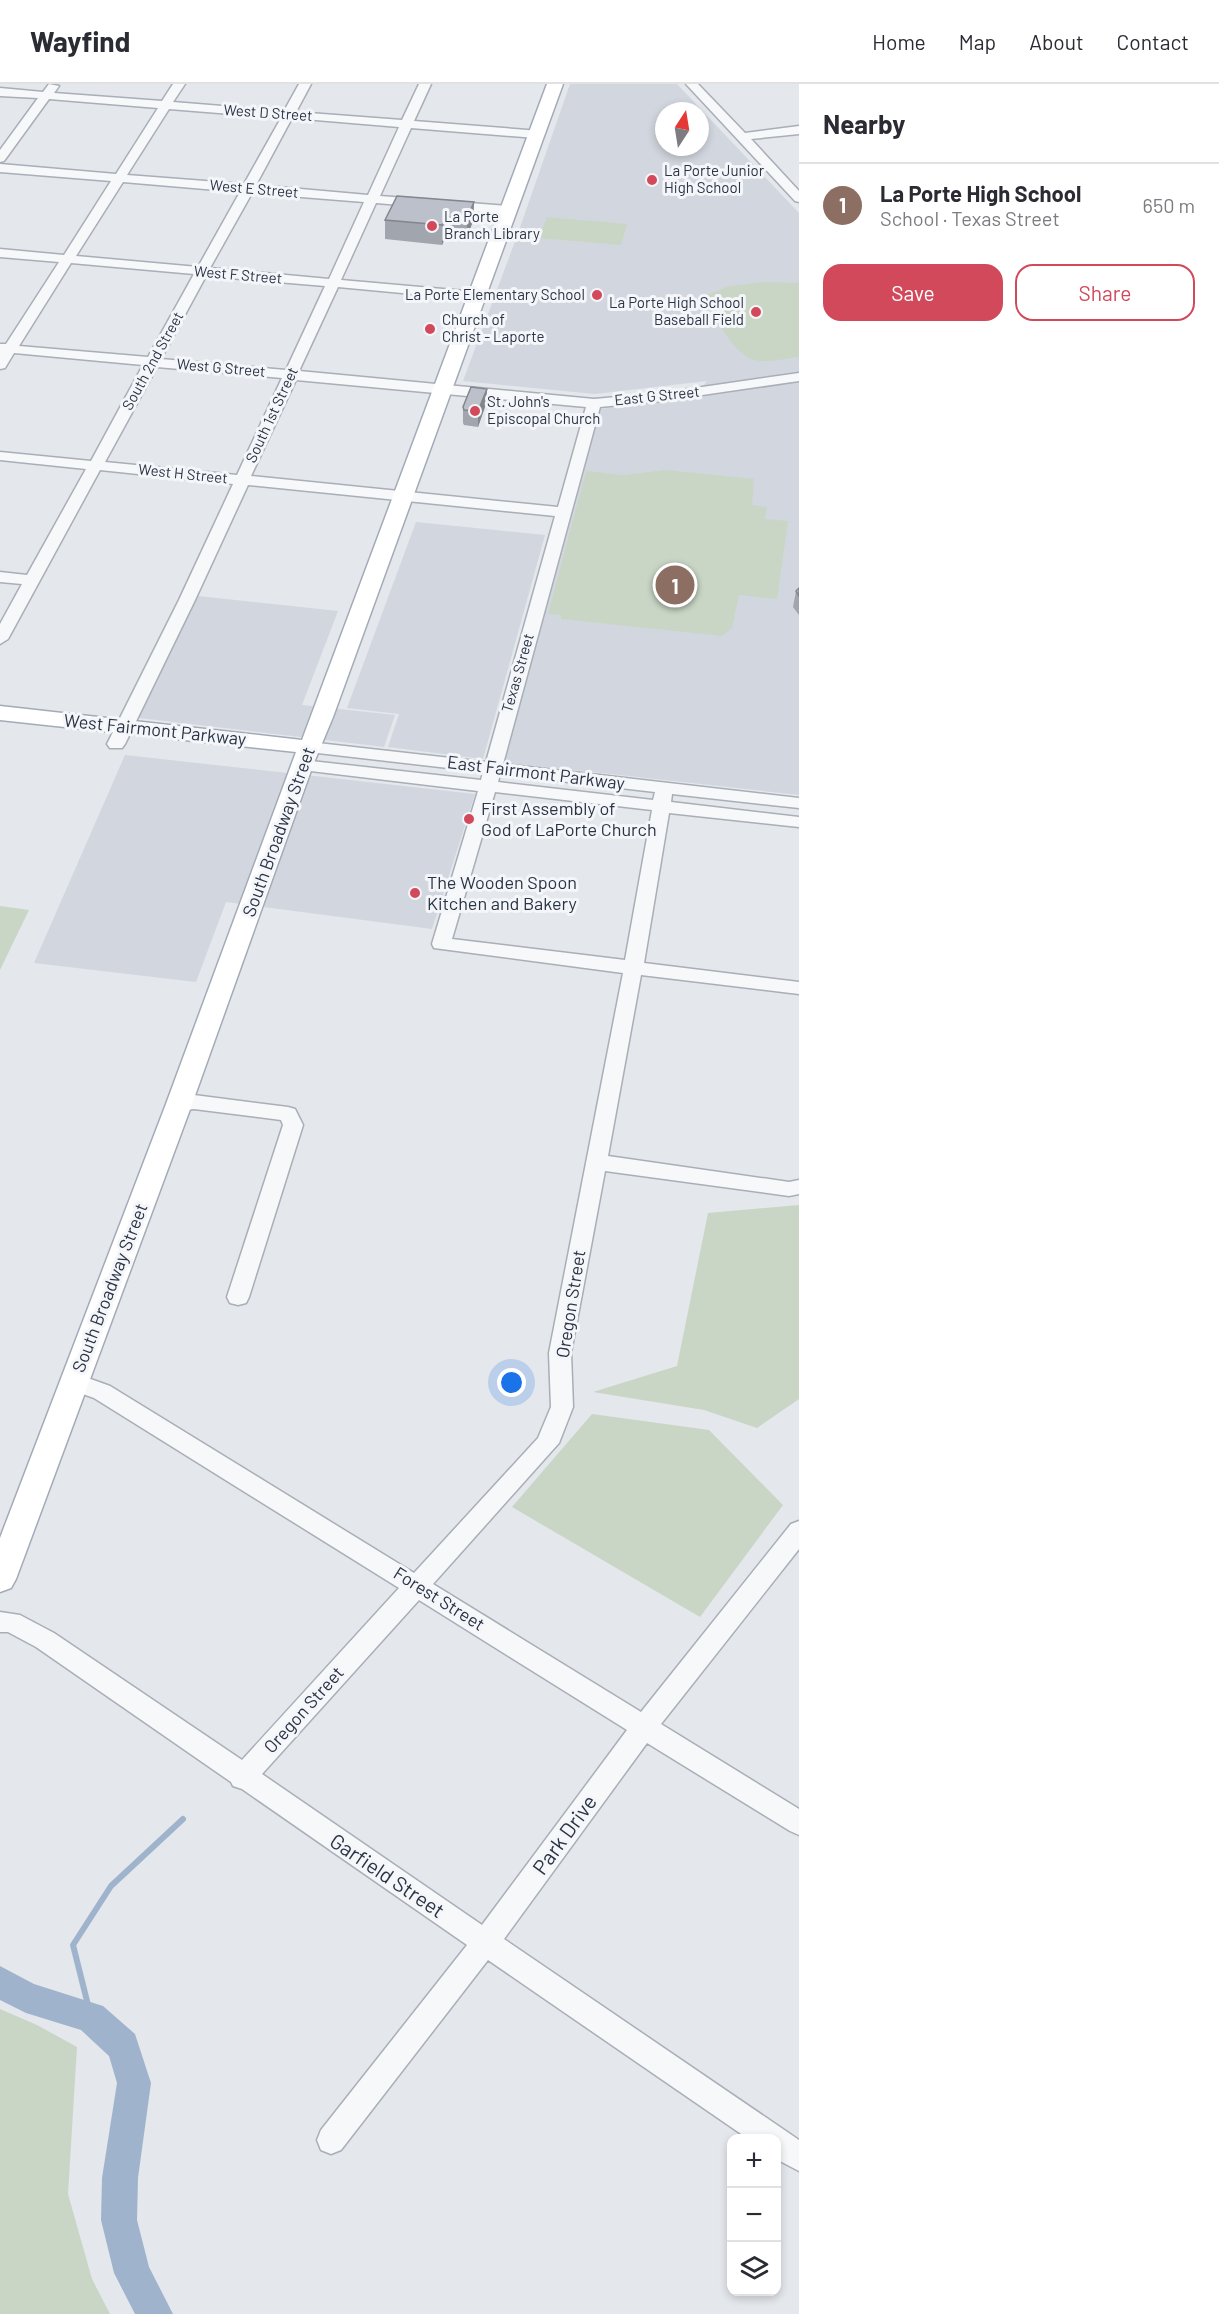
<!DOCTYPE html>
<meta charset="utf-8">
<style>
body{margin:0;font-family:Barlow,sans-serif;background:#f2f2f3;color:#2b2b33}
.controls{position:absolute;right:18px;bottom:18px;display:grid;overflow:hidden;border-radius:12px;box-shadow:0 3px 9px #0003}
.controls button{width:54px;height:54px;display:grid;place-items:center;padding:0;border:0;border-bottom:2px solid #e1e1e2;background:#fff;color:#2b2b33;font:30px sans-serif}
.compass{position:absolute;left:655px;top:18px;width:54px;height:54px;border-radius:50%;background:#fff;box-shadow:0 3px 9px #0003;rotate:12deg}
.you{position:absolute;left:512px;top:1299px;width:21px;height:21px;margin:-15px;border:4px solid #fff;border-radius:50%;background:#1a73e8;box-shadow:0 0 0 9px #1a73e833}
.badge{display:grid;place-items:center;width:39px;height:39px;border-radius:50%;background:#d1495b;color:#fff;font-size:20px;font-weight:700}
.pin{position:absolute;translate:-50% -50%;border:3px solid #fff;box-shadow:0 2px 6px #0006}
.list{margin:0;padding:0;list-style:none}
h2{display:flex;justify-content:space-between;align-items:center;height:78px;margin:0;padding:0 24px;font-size:26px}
h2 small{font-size:20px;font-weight:400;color:#7c7c81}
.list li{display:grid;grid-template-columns:39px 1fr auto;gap:18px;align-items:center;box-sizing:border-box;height:84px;padding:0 24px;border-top:2px solid #e1e1e2}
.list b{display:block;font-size:22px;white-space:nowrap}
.list p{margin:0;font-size:20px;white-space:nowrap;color:#7c7c81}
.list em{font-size:20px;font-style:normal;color:#7c7c81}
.actions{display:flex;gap:12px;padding:18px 24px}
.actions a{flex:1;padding:14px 0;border:2px solid #d1495b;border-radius:18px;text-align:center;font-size:21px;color:#d1495b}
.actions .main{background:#d1495b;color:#fff}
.icon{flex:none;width:33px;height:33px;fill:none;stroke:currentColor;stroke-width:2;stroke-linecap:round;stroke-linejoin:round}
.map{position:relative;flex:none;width:799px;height:2230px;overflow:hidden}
header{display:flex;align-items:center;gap:36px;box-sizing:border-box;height:84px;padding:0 30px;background:#fff;border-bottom:2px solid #e1e1e2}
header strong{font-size:28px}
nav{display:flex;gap:33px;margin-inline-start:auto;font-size:21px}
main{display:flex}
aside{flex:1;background:#fff}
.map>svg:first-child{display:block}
.built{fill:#d2d6de;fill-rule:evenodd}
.green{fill:#c9d6c5}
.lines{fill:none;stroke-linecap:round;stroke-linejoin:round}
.stream{stroke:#9fb4cc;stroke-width:6}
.river{fill:#9fb4cc;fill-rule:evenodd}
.minor-casing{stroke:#a9aeb7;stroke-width:3}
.major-casing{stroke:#a3abb8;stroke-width:3}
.minor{fill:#f7f8fa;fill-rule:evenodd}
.major{fill:#fff;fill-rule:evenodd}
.wall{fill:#a1a5ae}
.shaded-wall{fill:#83868d}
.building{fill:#bbc0ca;stroke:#83868d;stroke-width:1.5}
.poi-dot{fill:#d1495b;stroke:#f4f6f9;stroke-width:2}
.labels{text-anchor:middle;stroke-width:6;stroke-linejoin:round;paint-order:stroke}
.far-street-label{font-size:15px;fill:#2b3445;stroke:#f4f6f9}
.far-poi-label{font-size:15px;fill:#2b3445;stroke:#f4f6f9;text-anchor:start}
.street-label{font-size:18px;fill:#2b3445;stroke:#f4f6f9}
.poi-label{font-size:18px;fill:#2b3445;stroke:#f4f6f9;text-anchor:start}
.near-street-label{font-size:21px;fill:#2b3445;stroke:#f4f6f9}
</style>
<header>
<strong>Wayfind</strong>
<nav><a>Home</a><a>Map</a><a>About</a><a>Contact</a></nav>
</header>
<main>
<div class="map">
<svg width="799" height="2230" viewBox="0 0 799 2230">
<rect width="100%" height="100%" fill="#e4e7ec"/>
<path class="built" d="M570 0H677L799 129V711L502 678 601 325 695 312 707 297 595 310 463 297 516 155ZM664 27H700V63H664Z
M416 438 545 451 483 675 388 663 399 630 347 624Z
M198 512 338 527 302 621 395 631 384 663 139 634Z
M125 671 475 710 432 845 226 818 196 898 34 879Z"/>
<path class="green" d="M547 133 627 140 621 161 539 154Z
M765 198 799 199V273C787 274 773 278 761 277 735 277 716 233 705 212L729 202Z
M666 386 754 395 752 421 767 423 765 435 788 437 777 515 739 511 732 544 722 552 561 535V531L548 530 586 387 624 391Z
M0 822 29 826 0 886Z
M799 1121V1315L757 1344 704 1326 593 1308 677 1282 708 1129Z
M592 1330 709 1346 783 1421 700 1533 512 1423Z
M0 1925 37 1941 77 1963 68 2110 92 2195 110 2230H0Z"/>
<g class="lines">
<path class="stream" d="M91 1933 73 1861 111 1802 183 1735"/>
<path class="river" d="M0 1882 34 1900 103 1922 135 1950 151 1999 138 2094 137 2136 149 2183 173 2230H135L114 2189 101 2136 102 2094 117 1999 109 1972 81 1946 26 1929 0 1916Z"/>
<defs>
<path id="minor" d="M49 0 59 2 54 9 162 17 173 0H185L173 18 284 27 299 0H311L296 28 402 36 419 0H431L414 37 540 47 542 50 536 54 411 44 380 112 508 122 514 126 508 130 376 119 341 196 477 208 484 212 477 216 338 203 299 287 594 315 661 309 799 289V297L661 317 600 323 503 680 799 714V724L672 710 671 718 799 733V743L669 729 644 879 799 898V910L641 891 608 1072 789 1098 799 1096V1110L789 1112 605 1087 571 1269 573 1323 559 1359 433 1500 641 1628 791 1440 799 1437V1465L661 1640 799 1725V1751L790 1747 647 1659 504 1855 799 2056V2087L776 2075V2054H747L488 1876 341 2066 331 2070 321 2066 317 2056 321 2046 467 1861 242 1705 233 1702 231 1698 36 1563 8 1548H0V1528L20 1531 54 1549 242 1676 399 1504 94 1314 66 1304 63 1298 66 1292 74 1289 110 1302 414 1489 538 1354 551 1323 549 1269 623 889 434 864 432 860 478 707 302 686 296 685 293 681 296 677 302 676 481 696 483 688 309 668 303 667 300 663 303 659 309 658 486 678 555 432 248 401 195 516 125 660 122 664H110L107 660 179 516 233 400 100 386 8 555 0 560V540L22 500 0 498V488L27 491 86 385 0 376V368L91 377 143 281 14 269 5 284 0 285V260H6L59 178 0 173V165L64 171 111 97 0 88V80L116 90 158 24 49 15 4 77 0 78V66L38 14 0 12V4L43 8ZM169 25 281 34 244 100 127 91ZM292 34 399 43 368 111 256 101ZM123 98 240 108 198 183 76 172ZM252 109 364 118 329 195 210 184ZM71 179 194 190 148 273 19 262ZM206 192 325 202 286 286 161 275ZM157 283 282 294 237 391 105 378ZM296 296 586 323 558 423 251 392ZM500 690 655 708 653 716 498 698ZM495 708 652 726 625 876 452 855ZM419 1516 627 1646 482 1841 262 1690Z
M686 0H698L745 49 799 42V50L751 55 799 107V118L795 117Z
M194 1011 288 1023 295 1025 303 1041 249 1213 246 1219 238 1221 230 1219 227 1213 283 1041 281 1036 194 1025 179 1027 172 1025 169 1020 172 1015Z"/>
<path id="major" d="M547 0H563L333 633 313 681 192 1020 16 1495 11 1504 0 1508V1454L166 1020 296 668 0 636V622L302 656Z"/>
</defs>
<use href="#minor" class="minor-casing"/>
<use href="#major" class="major-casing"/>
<use href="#minor" class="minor"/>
<use href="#major" class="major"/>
</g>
<path class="wall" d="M474 118 473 137 467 153 446 152 442 161 385 155V136Z
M487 305 486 320 478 343 464 341 463 339V323Z
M799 504V531L793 523 796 507Z"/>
<path class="shaded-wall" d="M474 118 473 137 467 153V134Z
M446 132V152L442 161V141Z
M487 305 486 320 478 343V327Z"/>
<path class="building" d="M397 112 474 118 467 134 446 132 442 141 385 136Z
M471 303 487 305 478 327 464 326 463 323Z
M799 504V512L796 507Z"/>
<g class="poi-dot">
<circle cx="652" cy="96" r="6"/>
<circle cx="432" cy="142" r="6"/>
<circle cx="597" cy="211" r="6"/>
<circle cx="756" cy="228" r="6"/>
<circle cx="430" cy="245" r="6"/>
<circle cx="475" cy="327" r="6"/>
<circle cx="469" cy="735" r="6"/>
<circle cx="415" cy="809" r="6"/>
</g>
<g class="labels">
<g class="far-street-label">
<text transform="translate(268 29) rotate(4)" y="5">West D Street</text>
<text transform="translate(254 105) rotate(5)" y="5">West E Street</text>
<text transform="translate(238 191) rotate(5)" y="5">West F Street</text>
<text transform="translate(153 277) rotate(-61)" y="5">South 2nd Street</text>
<text transform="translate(221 284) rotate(5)" y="5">West G Street</text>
<text transform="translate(657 312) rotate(-6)" y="5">East G Street</text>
<text transform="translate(272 331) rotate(-65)" y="5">South 1st Street</text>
<text transform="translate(183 390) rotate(6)" y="5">West H Street</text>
<text transform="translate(518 589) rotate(-74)" y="5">Texas Street</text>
</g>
<g class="far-poi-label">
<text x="664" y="92">La Porte Junior<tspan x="664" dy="17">High School</tspan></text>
<text x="444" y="138">La Porte<tspan x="444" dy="17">Branch Library</tspan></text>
<text x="585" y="216" text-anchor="end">La Porte Elementary School</text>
<text x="744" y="224" text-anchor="end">La Porte High School<tspan x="744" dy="17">Baseball Field</tspan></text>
<text x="442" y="241">Church of<tspan x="442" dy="17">Christ - Laporte</tspan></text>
<text x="487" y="323">St. John's<tspan x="487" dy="17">Episcopal Church</tspan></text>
</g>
<g class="street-label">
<text transform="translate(155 646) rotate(6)" y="6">West Fairmont Parkway</text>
<text transform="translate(536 689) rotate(7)" y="6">East Fairmont Parkway</text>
<text transform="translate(279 748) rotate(-70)" y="6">South Broadway Street</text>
<text transform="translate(110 1204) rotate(-69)" y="6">South Broadway Street</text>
<text transform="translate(571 1220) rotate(-81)" y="6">Oregon Street</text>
<text transform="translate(439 1515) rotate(32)" y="6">Forest Street</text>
<text transform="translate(304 1626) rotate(-48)" y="6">Oregon Street</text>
</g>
<g class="poi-label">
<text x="481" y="731">First Assembly of<tspan x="481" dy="21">God of LaPorte Church</tspan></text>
<text x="427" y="805">The Wooden Spoon<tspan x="427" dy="21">Kitchen and Bakery</tspan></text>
</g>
<g class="near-street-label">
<text transform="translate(565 1751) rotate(-54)" y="7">Park Drive</text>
<text transform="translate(387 1792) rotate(34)" y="7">Garfield Street</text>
</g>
</g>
</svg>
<div class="controls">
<button>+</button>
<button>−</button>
<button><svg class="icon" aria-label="layers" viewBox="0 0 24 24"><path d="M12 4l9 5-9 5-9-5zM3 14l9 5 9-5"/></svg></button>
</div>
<svg class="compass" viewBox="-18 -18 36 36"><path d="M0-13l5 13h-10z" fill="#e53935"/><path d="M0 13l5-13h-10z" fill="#7c7c81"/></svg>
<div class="you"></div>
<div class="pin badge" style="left:675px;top:501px;background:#8d6e63">1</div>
</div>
<aside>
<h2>Nearby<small></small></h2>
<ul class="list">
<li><span class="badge" style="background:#8d6e63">1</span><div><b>La Porte High School</b><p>School · Texas Street</p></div><em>650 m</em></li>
</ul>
<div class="actions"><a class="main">Save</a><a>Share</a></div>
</aside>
</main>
